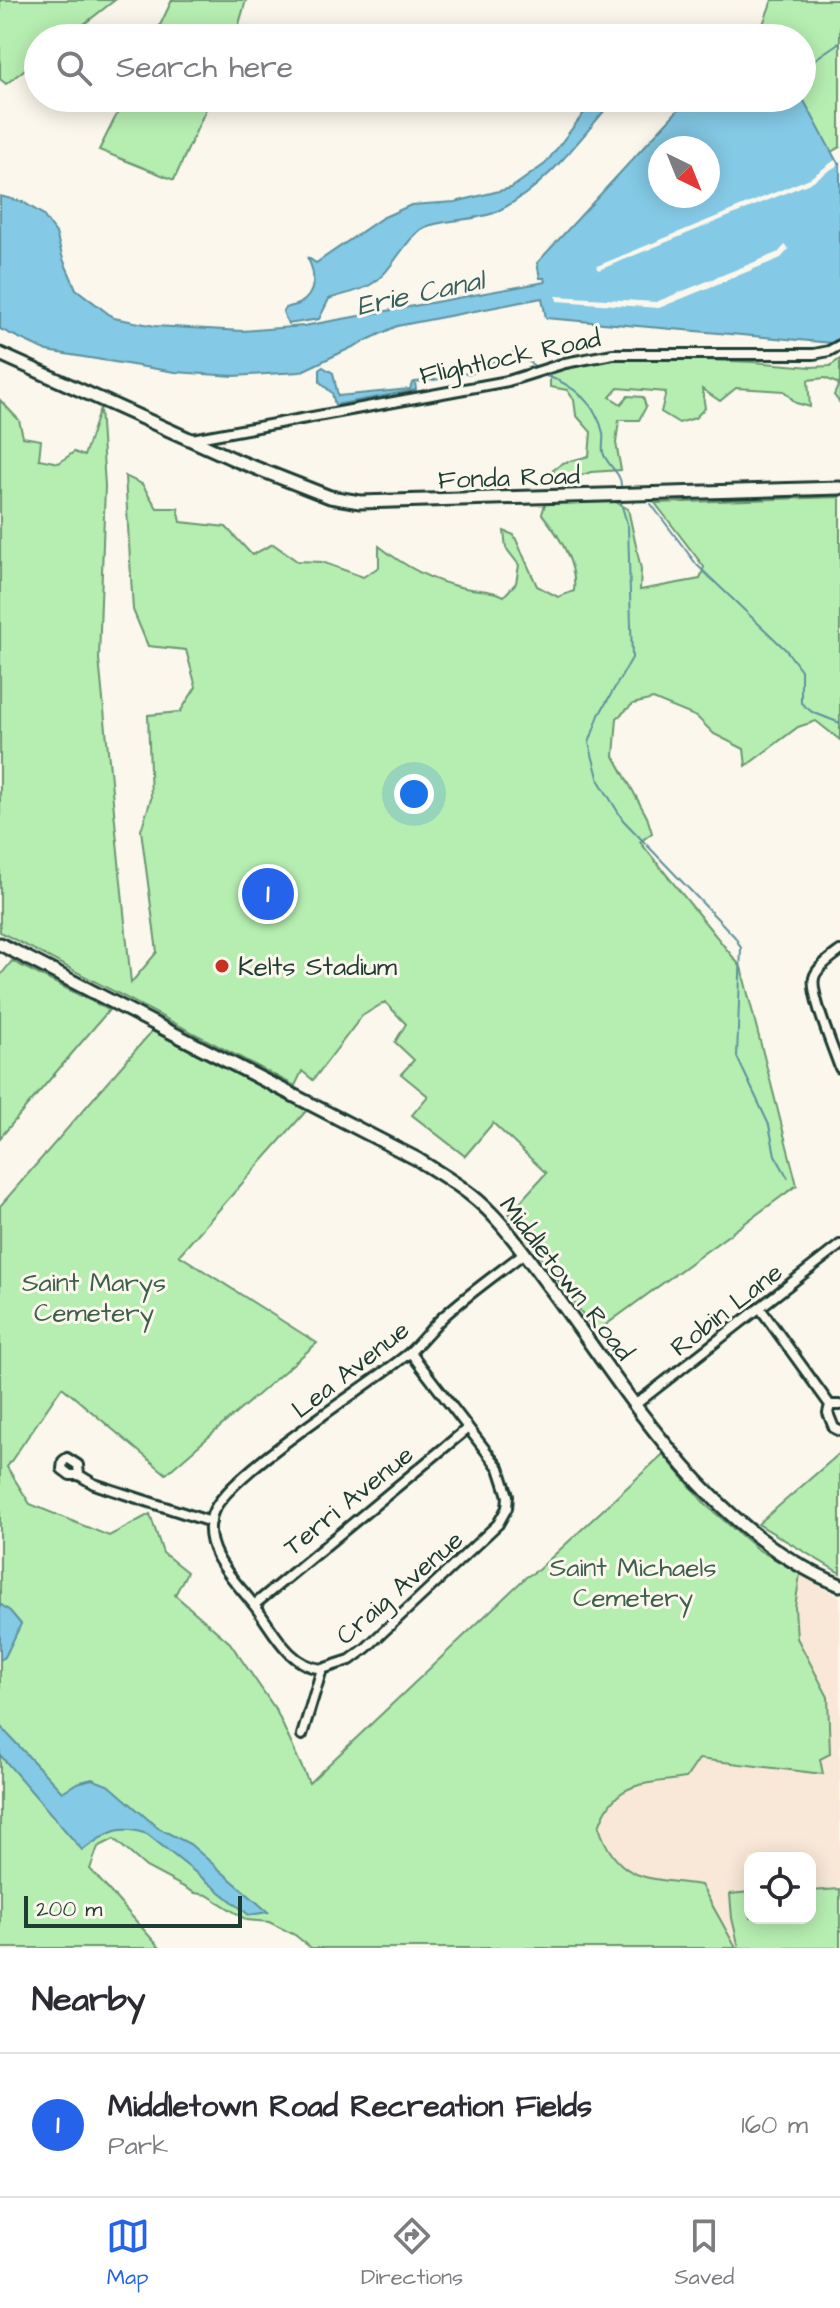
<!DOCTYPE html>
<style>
body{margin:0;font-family:"Architects Daughter",sans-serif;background:#f7f7f7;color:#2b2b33}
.controls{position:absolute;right:24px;bottom:24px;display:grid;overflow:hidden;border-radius:16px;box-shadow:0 4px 20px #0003}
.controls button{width:72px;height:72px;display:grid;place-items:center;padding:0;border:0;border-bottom:2px solid #e1e1e2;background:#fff;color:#2b2b33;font:40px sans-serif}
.compass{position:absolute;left:648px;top:136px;width:72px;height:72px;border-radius:50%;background:#fff;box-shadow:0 4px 20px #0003;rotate:137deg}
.scale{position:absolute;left:24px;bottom:20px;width:218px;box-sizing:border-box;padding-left:8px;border:4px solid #1f3d34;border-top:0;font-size:22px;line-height:28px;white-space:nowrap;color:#1f3d34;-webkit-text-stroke:6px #fbf7ec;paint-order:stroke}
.you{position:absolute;left:414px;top:794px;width:28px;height:28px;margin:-20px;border:6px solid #fff;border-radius:50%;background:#1a73e8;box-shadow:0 0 0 12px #1a73e833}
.badge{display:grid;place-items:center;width:52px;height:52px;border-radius:50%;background:#2563eb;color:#fff;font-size:26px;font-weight:700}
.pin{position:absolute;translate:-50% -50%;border:4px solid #fff;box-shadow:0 2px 8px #0006}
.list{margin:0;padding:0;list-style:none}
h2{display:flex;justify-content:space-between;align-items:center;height:104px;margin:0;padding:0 32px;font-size:34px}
h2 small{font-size:26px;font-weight:400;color:#7c7c81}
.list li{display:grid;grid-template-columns:52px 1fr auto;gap:24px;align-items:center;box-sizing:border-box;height:144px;padding:0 32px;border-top:2px solid #e1e1e2}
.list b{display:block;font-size:30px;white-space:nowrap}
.list p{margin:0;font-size:26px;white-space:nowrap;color:#7c7c81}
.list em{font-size:26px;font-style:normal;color:#7c7c81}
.icon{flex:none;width:44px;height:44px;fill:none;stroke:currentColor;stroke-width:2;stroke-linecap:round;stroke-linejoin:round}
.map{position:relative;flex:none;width:840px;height:1948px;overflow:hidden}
.search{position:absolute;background:#fff;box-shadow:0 4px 20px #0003;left:24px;right:24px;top:24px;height:88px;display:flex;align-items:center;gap:20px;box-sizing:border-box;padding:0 28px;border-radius:44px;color:#7c7c81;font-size:30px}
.sheet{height:248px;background:#fff}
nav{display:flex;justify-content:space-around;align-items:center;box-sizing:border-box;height:112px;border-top:2px solid #e1e1e2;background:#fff;font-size:22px;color:#7c7c81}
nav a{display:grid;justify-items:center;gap:4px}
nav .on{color:#2563eb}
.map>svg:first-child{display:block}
.built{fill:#f9e8d7;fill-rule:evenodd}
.green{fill:#b6eeb1;stroke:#6a9672;stroke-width:2}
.water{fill:#84c9e5;stroke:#5c919e;stroke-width:2;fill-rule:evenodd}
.pier{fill:#fbf7ec}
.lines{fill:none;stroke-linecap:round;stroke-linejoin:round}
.stream{stroke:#5c919e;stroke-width:2}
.street-casing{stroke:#1f3d34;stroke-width:14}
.secondary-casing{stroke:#1f3d34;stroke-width:17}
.street{stroke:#fbf7ec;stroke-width:8}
.secondary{stroke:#fbf7ec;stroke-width:11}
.poi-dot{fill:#c8321e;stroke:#fbf7ec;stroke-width:3}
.labels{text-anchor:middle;stroke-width:6;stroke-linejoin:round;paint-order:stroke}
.street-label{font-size:26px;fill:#1f3d34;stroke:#fbf7ec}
.poi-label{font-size:26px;fill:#1f3d34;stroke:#fbf7ec;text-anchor:start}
.park-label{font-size:26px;fill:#3d604d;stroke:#fbf7ec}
.water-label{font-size:28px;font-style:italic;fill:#386060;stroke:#fbf7ec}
</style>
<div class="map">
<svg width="840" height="1948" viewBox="0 0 840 1948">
<rect width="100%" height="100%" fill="#fbf7ec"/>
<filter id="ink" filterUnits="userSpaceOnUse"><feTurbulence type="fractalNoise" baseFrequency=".0125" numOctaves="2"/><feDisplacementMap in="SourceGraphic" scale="16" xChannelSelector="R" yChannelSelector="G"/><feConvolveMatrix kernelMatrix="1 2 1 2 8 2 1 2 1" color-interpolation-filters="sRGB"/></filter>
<g filter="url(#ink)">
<path class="built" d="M800 1574 840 1597V1948H736L701 1885 640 1877 611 1856 599 1827 604 1812 618 1793 641 1783 670 1780 699 1759 823 1774 820 1758 830 1754 828 1697 797 1638 795 1607ZM750 1858H810V1918H750Z"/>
<path class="green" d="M0 0H115L66 38H38V59L6 84 0 79Z
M172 0H246L235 38H154Z
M772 0H840V147L831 152 801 98 802 38H758Z
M125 98H211L174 180 99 150Z
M634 357 753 362 811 367 830 366 840 359V403L834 395 839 384 825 378 808 380 810 407 796 403 784 391 736 388 720 401 702 389 705 408 695 418 679 423 661 412 666 392 618 388 610 397 621 404 628 396 643 397 646 407 639 420H619L616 443 621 470 591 472 565 481 552 471 563 463 589 456 591 432 576 415 574 400 567 390 550 387V373L592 362Z
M0 400 19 420 23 437 41 440 39 459 59 463 74 452 84 456 100 408 105 486 99 659 131 983 157 952 141 830 151 799 148 715 180 712 196 687 186 650 148 646 133 610 125 476 142 484 157 508H178L181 522 226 527 252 555 273 544 297 561 322 562 363 577 379 567V546C404 566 429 580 460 587 476 591 489 589 504 596L516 583 519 565 506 548 504 531 514 535 537 586 558 597 574 591C577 564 559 535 542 514L545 504 610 499 628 509 641 569 640 590 700 579 704 567 655 503 840 497V740L816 721 798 727 746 766 744 749 714 734 697 717 653 699 633 704 617 718 614 756 647 817 652 833 640 842 741 967 797 1185 596 1332 509 1214 546 1173 493 1123 465 1156 412 1115 428 1096 401 1074 414 1060 395 1042 406 1024 385 1002 362 1016 313 1080 302 1071 295 1086 0 932Z
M12 961 109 1010 0 1138V976Z
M152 1031 307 1110 179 1255 317 1343 166 1474 62 1387 7 1467 30 1504 109 1536 150 1514 163 1553 187 1572 175 1595 230 1643 276 1710 309 1783 526 1577 538 1570 663 1454 706 1505 757 1549 800 1574 795 1607 797 1638 828 1697 830 1754 820 1759 823 1774 699 1759 686 1778C644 1785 615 1779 599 1827 617 1883 650 1878 701 1885L736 1948H311L295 1935 269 1922 247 1920 207 1895 195 1893 146 1867 114 1839 98 1847 90 1869 160 1948H0V1206Z
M840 1453V1573L758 1524Z
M840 1889V1948H739L732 1918 730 1894 750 1892V1918H810V1891Z"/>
<path class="water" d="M802 97 838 164 840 163V337L832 343 546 318 542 298 397 326 300 372 234 376 175 372 47 351 0 329V196L23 202 42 214 56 233 63 259 76 289 114 318 155 326 242 331 304 326 545 282 544 278H540L537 263 689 98ZM660 148H708V196H660Z
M601 98H615C579 140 547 187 496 212 474 222 432 219 419 231 401 246 391 273 370 285 359 292 342 294 329 299L319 319 288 324 283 312 286 308C290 306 295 306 299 304 317 294 316 273 307 257L316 263 382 218 411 205 455 202 511 188 545 164 584 113Z
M323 367 333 373 338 396 410 389 412 383 415 382 416 390 335 405 332 393 320 382V369Z
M0 1604 10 1611 21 1624 5 1657 0 1660Z
M0 1726 62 1792 77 1783 92 1779 110 1786 158 1828 190 1844 268 1912 249 1915 147 1834C117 1823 107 1834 82 1850L0 1755Z"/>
<path class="pier" d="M835 160 838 165 810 183 599 270 597 266 810 178Z
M785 245 789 249 781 258 659 308 557 301 556 296 656 302 779 252Z"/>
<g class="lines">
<path class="stream" d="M802 68 840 42
M546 376C573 384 597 405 603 433 604 439 602 446 603 452 606 465 621 472 621 485
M415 382 449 378 456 373 471 374 503 356 515 352 536 367
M621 503 628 527 632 658 599 715 589 743 599 781 623 820 735 937 741 948 737 1057 769 1125 775 1155 788 1178
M651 504 697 565 786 650 801 670V703L812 712 840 723"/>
<defs>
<path id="street" d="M192 439 508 381 565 363 613 354H814L829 351 840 345
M840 951C832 957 816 968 814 978 810 994 834 1050 840 1068
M760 1308 830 1405
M636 1404 840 1245
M840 1405H830L828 1413 834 1428 840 1431
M67 1458 78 1465 79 1475H70L62 1469 63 1461Z
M79 1475 94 1484 211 1522
M254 1605 468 1428
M322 1669C288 1666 273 1629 254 1605 235 1580 201 1551 212 1515 224 1475 371 1385 409 1353 421 1342 431 1328 443 1317 468 1294 497 1274 524 1253
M302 1735 322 1669 350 1660 366 1648 498 1524 507 1508 508 1496 499 1468 410 1352"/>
<path id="secondary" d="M0 354 238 461 330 497 360 502 840 488
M0 944 417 1159C442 1175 469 1190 490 1212 513 1235 531 1263 551 1289 631 1397 709 1532 840 1585"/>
</defs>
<use href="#street" class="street-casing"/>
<use href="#secondary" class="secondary-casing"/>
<use href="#street" class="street"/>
<use href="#secondary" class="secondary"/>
</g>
</g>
<circle class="poi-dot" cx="222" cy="966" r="8"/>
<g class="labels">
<g class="street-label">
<text transform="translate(510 356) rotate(-12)" y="9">Flightlock Road</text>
<text transform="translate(509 477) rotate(-2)" y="9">Fonda Road</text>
<text transform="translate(567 1278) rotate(52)" y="9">Middletown Road</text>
<text transform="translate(726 1309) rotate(-38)" y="9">Robin Lane</text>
<text transform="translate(350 1369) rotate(-38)" y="9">Lea Avenue</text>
<text transform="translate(348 1500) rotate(-39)" y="9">Terri Avenue</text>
<text transform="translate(399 1587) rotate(-41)" y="9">Craig Avenue</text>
</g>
<g class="poi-label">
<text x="238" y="975">Kelts Stadium</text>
</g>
<g class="park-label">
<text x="94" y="1291">Saint Marys<tspan x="94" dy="30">Cemetery</tspan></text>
<text x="633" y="1576">Saint Michaels<tspan x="633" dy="30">Cemetery</tspan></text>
</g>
<g class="water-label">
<text transform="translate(420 292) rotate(-12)" y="10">Erie Canal</text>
</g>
</g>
</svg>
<div class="controls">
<button><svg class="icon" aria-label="locate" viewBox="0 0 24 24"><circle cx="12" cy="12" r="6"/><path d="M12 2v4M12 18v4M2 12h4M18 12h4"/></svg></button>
</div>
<svg class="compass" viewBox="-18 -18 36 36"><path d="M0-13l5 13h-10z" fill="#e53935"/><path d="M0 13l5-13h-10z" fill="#7c7c81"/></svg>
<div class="scale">200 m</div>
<div class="you"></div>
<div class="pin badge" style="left:268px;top:894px">1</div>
<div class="search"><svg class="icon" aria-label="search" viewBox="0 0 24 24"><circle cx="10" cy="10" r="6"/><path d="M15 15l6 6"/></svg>Search here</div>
</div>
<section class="sheet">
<h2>Nearby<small></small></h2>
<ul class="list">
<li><span class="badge">1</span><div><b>Middletown Road Recreation Fields</b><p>Park</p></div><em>160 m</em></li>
</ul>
</section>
<nav>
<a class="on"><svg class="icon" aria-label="map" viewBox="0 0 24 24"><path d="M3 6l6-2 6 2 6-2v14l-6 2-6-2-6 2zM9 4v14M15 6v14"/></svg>Map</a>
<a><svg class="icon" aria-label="directions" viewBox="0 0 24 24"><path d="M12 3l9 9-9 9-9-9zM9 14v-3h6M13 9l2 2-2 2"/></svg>Directions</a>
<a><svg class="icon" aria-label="saved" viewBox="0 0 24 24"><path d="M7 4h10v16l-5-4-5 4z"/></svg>Saved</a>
</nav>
